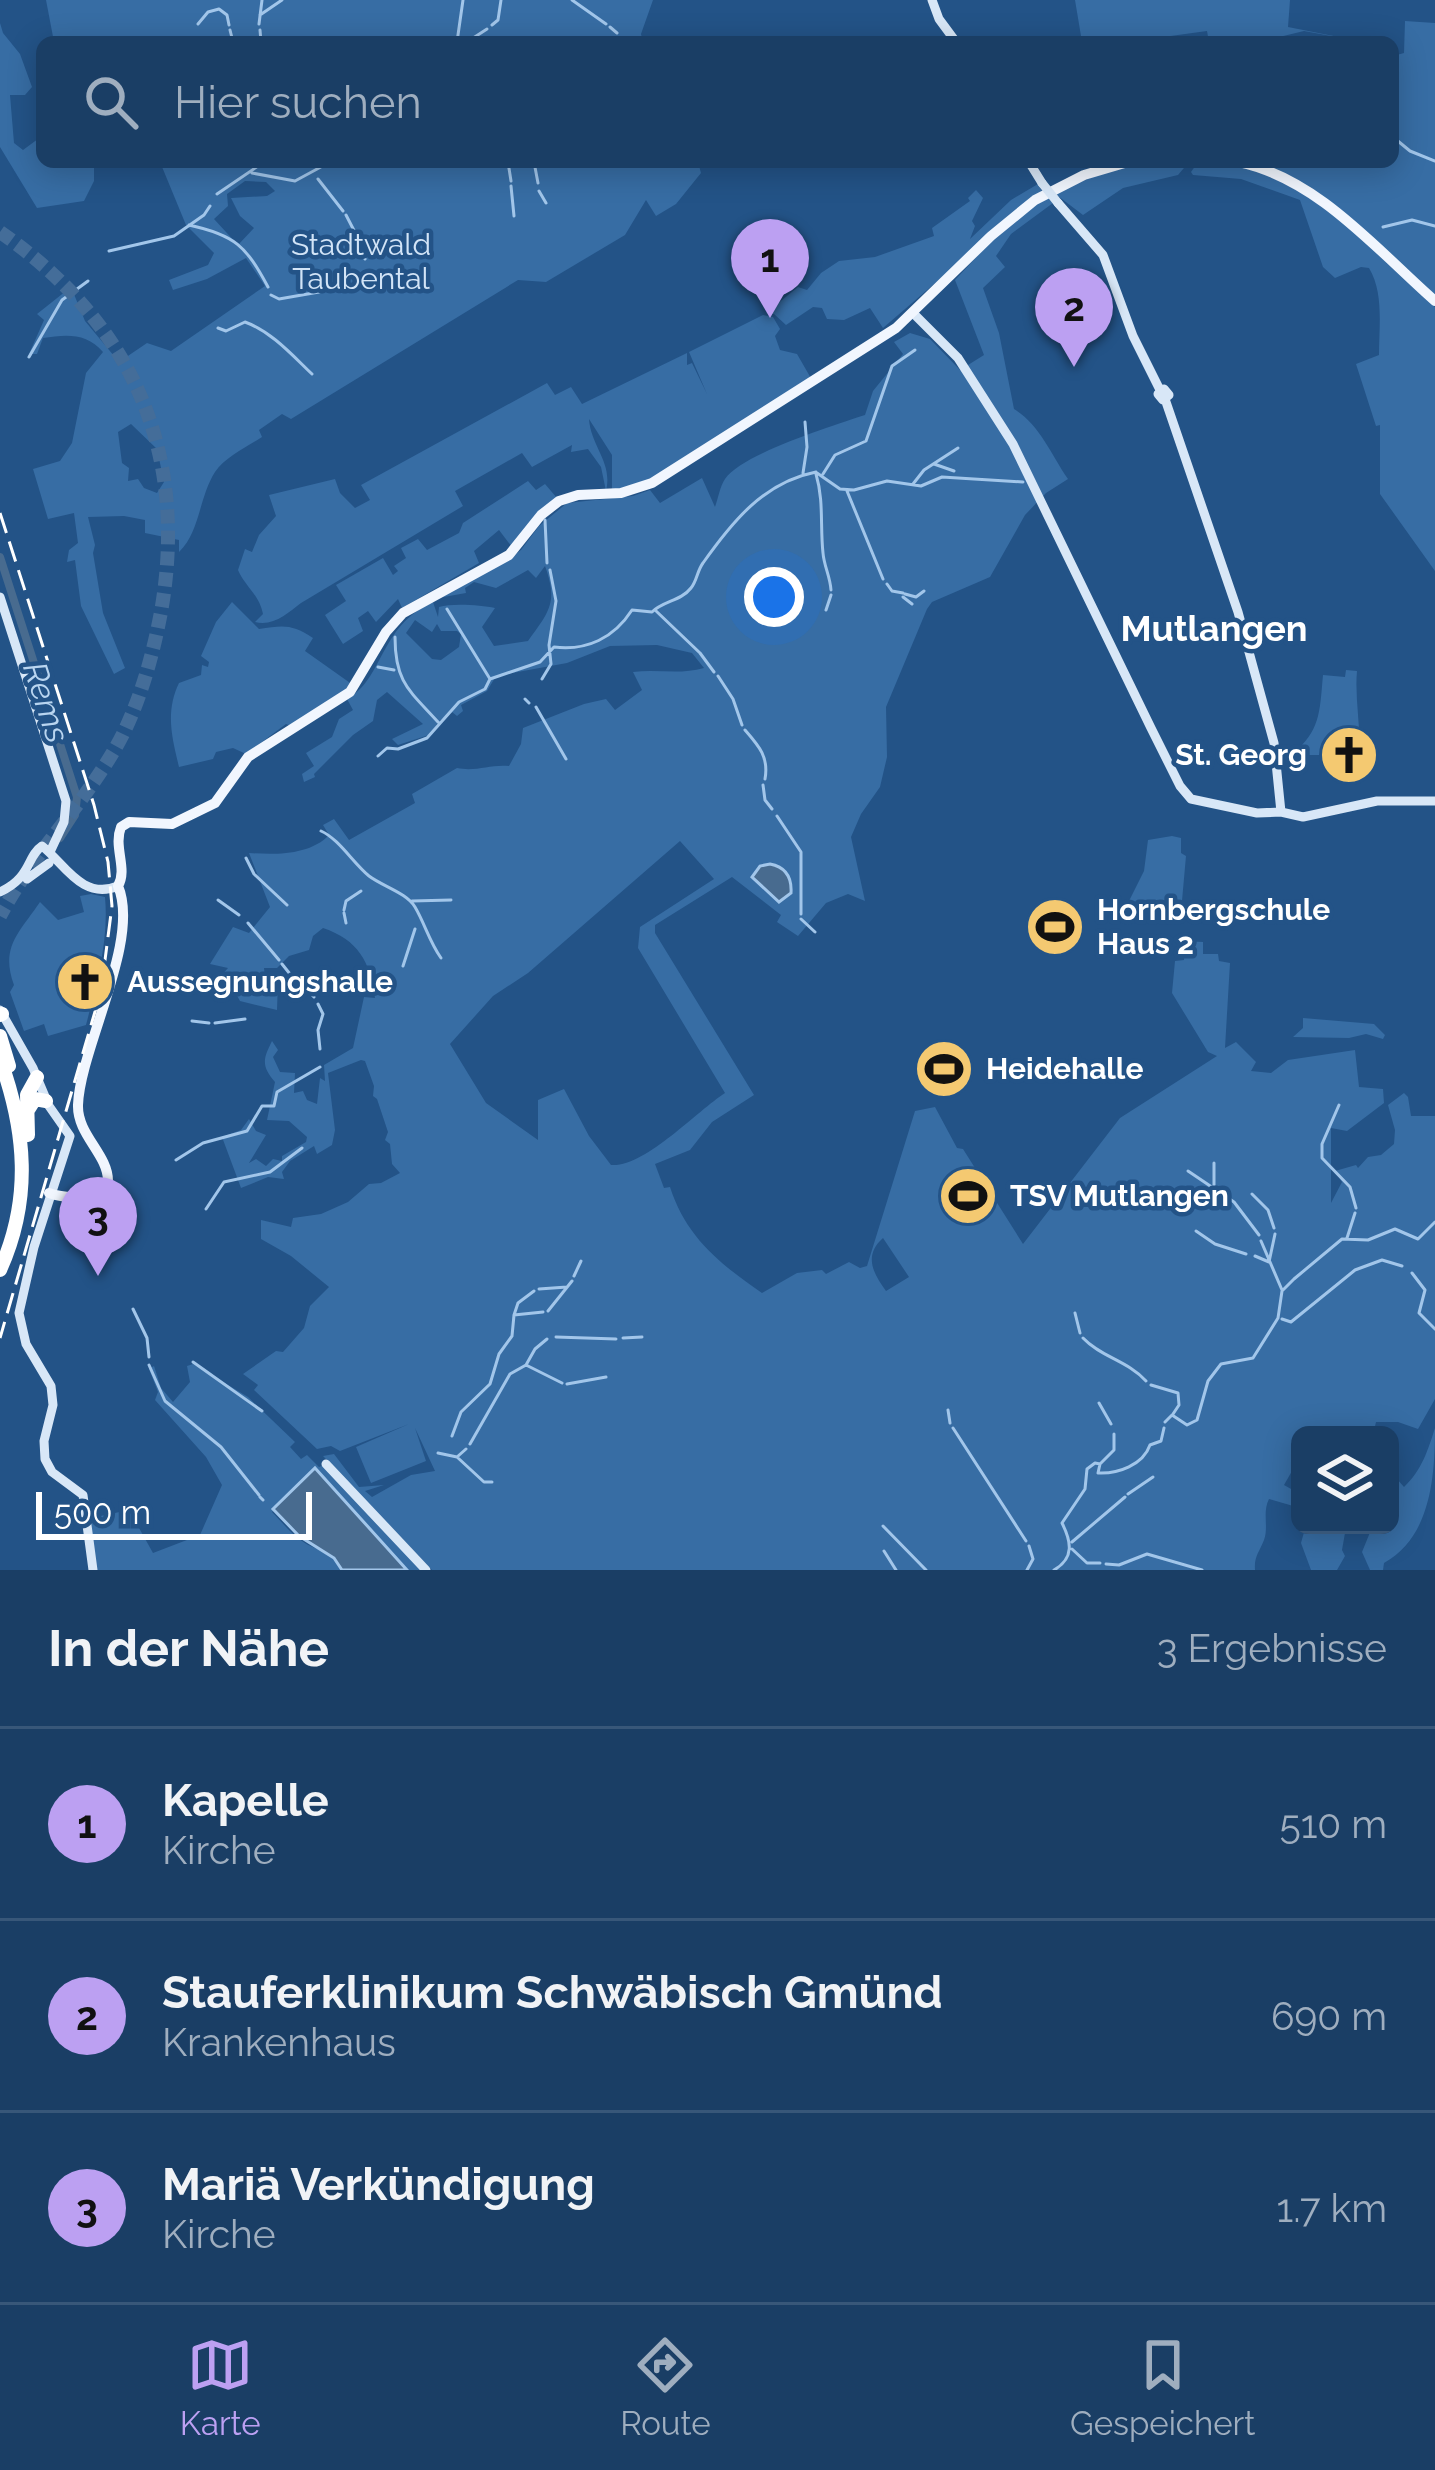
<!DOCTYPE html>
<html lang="de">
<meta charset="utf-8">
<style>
body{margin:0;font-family:Raleway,sans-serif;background:#23456b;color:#f1f3f6}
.controls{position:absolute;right:36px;bottom:36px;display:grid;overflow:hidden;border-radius:18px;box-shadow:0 6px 30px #0003}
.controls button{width:108px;height:108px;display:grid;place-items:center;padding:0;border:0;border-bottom:3px solid #385779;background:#1a3e65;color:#f1f3f6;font:60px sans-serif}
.scale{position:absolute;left:36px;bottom:30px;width:276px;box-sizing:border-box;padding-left:12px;border:6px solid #fff;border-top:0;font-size:33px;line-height:42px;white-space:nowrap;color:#fff;-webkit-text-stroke:9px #235387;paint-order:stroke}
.you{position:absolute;left:774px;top:597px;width:42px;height:42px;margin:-30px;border:9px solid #fff;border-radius:50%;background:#1a73e8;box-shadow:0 0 0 18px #1a73e833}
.badge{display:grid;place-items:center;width:78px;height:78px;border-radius:50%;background:#bca0f2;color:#111;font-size:39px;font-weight:700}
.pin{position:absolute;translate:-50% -99px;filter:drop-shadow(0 3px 6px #0008)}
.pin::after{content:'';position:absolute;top:63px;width:42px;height:36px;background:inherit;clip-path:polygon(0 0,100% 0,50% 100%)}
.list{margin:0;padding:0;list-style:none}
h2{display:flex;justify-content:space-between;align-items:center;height:156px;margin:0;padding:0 48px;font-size:51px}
h2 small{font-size:39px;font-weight:400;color:#9faebf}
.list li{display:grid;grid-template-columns:78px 1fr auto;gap:36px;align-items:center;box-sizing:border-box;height:192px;padding:0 48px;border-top:3px solid #385779}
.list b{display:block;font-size:45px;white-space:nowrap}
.list p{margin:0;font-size:39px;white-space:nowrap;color:#9faebf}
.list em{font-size:39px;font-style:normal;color:#9faebf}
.icon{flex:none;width:66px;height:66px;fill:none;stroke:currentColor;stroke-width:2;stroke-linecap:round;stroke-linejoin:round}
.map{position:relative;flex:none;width:1435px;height:1570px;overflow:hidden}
.search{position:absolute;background:#1a3e65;box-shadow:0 6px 30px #0003;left:36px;right:36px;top:36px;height:132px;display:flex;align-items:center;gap:30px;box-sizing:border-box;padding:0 42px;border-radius:18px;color:#9faebf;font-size:45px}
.sheet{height:732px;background:#1a3e65}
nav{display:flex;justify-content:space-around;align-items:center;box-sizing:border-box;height:168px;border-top:3px solid #385779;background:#1a3e65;font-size:33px;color:#9faebf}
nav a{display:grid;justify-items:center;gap:6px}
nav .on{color:#bca0f2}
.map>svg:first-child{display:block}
.green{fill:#376da4;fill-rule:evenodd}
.water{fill:#486b8f;stroke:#a2c6ea;stroke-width:3}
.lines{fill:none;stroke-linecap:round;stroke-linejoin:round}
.stream{stroke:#a2c6ea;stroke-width:3}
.river{stroke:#486b8f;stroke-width:8}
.highway-tunnel{stroke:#446d99;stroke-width:14;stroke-dasharray:14 7;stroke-linecap:butt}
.secondary{stroke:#d8e7f7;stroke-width:9}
.primary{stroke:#f1f6fe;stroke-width:10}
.highway{stroke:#fff;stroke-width:14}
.rail{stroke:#fff;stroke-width:3;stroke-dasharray:21 9;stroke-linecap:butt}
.secondary-bridge{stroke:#d8e7f7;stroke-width:9}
.labels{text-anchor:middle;stroke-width:9;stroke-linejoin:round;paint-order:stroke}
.park-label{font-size:30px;fill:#d2e4f7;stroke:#235387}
.poi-label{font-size:30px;font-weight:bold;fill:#fff;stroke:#235387;text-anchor:start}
.water-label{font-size:33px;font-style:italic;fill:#b9d5f0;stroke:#235387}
.quarter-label{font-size:36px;font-weight:bold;fill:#fff;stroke:#235387}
</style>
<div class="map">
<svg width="1435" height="1570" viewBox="0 0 1435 1570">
<rect width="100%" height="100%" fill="#235387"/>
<path class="green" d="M46 0H653L641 34 643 42H54Z
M1075 0H1290L1288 27 1364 42 1304 31 1258 42H1209L1207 31 1127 42H1082Z
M1405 21 1435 23V297L1341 214 1253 162H1393V56L1404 53Z
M0 23 3 33 20 54 32 87 25 95H10L14 143 23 150 42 136V162H94V181L84 201 37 208 0 147Z
M160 162H698L701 173 676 204 656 216 646 200 625 235 546 282 518 280 291 419 282 414 259 430 262 437C247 447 225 457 215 472 199 497 200 532 179 552V540L145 533V520L124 516 88 517 95 545 93 553 103 613 125 668 114 674 81 606 75 560 67 562 69 550 78 543 74 513 48 519 33 469 60 461 72 443 86 373 103 352C87 333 67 334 43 338L37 354H29L44 320 37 314 71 287 85 321 119 362 147 343 171 351 265 286 246 258 207 279 173 290 169 280 208 265 214 253 186 225ZM245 181 266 182 275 191 267 196 231 198 240 216 254 228 238 245 214 219 228 206 227 194ZM131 424 157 449 164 482 157 493 144 488 138 479 128 481 129 468 122 463 118 432Z
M1147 162H1189L1178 175 1123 188 1083 215 1054 193 1112 169Z
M1198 162C1299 162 1365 244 1435 307V571L1380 494V425L1376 426 1356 364 1379 355C1379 326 1384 293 1369 268L1361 267 1335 278 1323 267 1300 200 1241 179 1193 175 1191 172Z
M1038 184 1042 191 883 328 870 308 844 320 827 319 822 308 813 307 786 325 774 314 766 313 798 287 807 290 821 273 839 261 875 257 934 236 932 228 970 201 968 198 976 190 983 198 972 221 975 226 970 239 1011 200Z
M1046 196 1053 203 1011 234 996 256 1005 267 983 288 999 333 1014 409C1040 425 1050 453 1068 479L1046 493 1025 515 990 577 932 602 927 609 886 707 887 757 880 787 861 814 851 837 865 901 848 894 826 903 798 936 777 922 781 915 732 877 655 925V933L754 1095 712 1122 690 1150 655 1164 664 1188 670 1187C686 1237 720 1264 762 1293L797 1273 822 1270 826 1274 849 1262 860 1268 867 1266 915 1111 935 1107 957 1148 963 1149 1023 1244 1120 1118 1217 1056 1208 1052 1172 993 1175 961 1184 960 1185 941 1203 942V954H1218L1219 961 1230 963 1225 1048 1236 1042 1256 1062 1251 1071 1271 1073 1288 1060 1355 1050 1359 1087 1383 1089 1384 1103 1347 1131 1331 1128V1203L1342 1182 1335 1171 1356 1165 1358 1168 1368 1157 1381 1155 1394 1144 1395 1130 1388 1105 1404 1093 1408 1097 1411 1116H1435V1399L1418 1429 1398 1422H1376L1373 1435H1300V1475L1292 1471 1284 1485 1300 1494V1508L1269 1499C1262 1513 1269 1526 1264 1540 1259 1553 1254 1556 1255 1570H432L323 1456 334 1454 359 1487 384 1485 365 1491 372 1497 411 1475 435 1471 415 1428 426 1461 371 1483 356 1447 409 1424 340 1451 331 1446 317 1449 254 1390 258 1385 243 1374 276 1351 283 1352 304 1328 310 1306 329 1287 291 1256 261 1239V1220L291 1227 293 1218 321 1214 348 1202 369 1184 381 1183 400 1173 392 1164 390 1144 385 1140 388 1132 377 1099 373 1096 374 1086 365 1061 361 1060 328 1073 335 1130 332 1145 317 1154 314 1146 290 1161 282 1172 284 1179 268 1177 241 1188 222 1137 241 1130 249 1119 256 1131 266 1135 249 1163 256 1159 266 1166 273 1159 282 1161V1156L306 1142 307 1137 289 1121 267 1120 275 1082C261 1066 263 1059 272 1041L278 1050 273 1057 280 1072 295 1073 294 1093 303 1091 307 1100 317 1104 320 1078 325 1081 324 1065 353 1048 364 997 375 998C370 961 358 940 323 928L313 936 309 950 289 956 277 968H264L265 977 278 981 277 1010 240 1001 235 992 214 984 228 968 210 964 233 927 249 933 270 907 249 853C276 855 310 855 329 835L323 825 334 819 349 840 415 803 412 794 457 768C476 772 491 764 509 766L521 744 523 728 584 704 606 699 615 710 642 690 633 672C658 669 680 675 704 668L692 653 657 645 610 646 567 663 496 676 487 691 461 705 463 711 457 716 452 712 438 722 432 734 398 745 392 739 423 724 387 692 377 700 373 721 353 735 314 774 315 777 304 782 302 774 314 766 306 753 332 737 339 719 353 710 347 699C384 679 379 626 433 602L438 617 439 607C452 603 481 605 495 608L482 627 494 646 528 641C550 611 558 602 545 566L536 578 528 570 496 588 474 582 465 588 466 593 438 598 508 560 521 550 539 526 567 503 633 496 650 490 660 503 702 478 715 507C718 499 720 486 725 479 741 454 835 425 865 415L873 391 903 354 894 342 910 333 930 339 960 370 984 355 955 280 997 235ZM415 620 432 632 437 624 441 631H457L461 634 459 647 441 660 432 659 406 633ZM680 841 714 879 640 927 638 948 725 1093C697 1111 644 1168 611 1165L589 1136 564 1089 538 1100V1140L486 1103 450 1044 493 996 528 973ZM883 1238 909 1277 886 1291C872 1272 864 1255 883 1238Z
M763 315 773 317 780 329 775 336 780 350 797 354 812 380 650 481 612 491V455L589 419C591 447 613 462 606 491L601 467 588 449 571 452 572 445 532 467 522 453 455 491 463 506 301 603C288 613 273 627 255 622L263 614C259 594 246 588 238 570L245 549 252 552 259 535 276 516 269 495 335 479 340 493 355 508 370 500 361 485 547 383 555 395 571 387 582 404 687 353V365L692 363 707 394 689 352Z
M528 481 536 490 545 484 557 498 512 547 499 530 474 551 479 563 402 608 398 599 376 622 368 611 358 618 363 631 343 644 325 615 346 601 336 585 383 558 393 575 398 571 394 566 406 558 401 548 418 539 427 550 459 533 463 523Z
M232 602 259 629C284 625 292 624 313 638L305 651 353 685 291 726 286 724 246 754 233 748 216 752 213 759 179 767C172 738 165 712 179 683L201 675 202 665 208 667 209 662 201 656 216 622Z
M1346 670 1357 671C1354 704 1364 738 1357 771L1339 768 1340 755H1304L1298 749C1321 728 1320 707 1323 675L1345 677Z
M1172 836 1181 838V853L1186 856 1181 912 1131 907 1128 903 1144 871 1148 840Z
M91 894 105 897C109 940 97 983 86 1025L48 1036 44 1024 24 1031 10 992 14 985C0 947 19 933 40 902L58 920 84 912 80 896Z
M1303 1018 1374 1024 1385 1035 1383 1039 1366 1034 1349 1038 1293 1037 1303 1028Z
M193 1364 248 1397 295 1442 290 1447 301 1459 307 1455 319 1467 324 1465 424 1570H407L315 1469 272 1512C281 1521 291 1534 302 1541 318 1553 329 1546 342 1570H95L91 1518 129 1510 153 1553 200 1535 222 1485 206 1457 155 1400 158 1392 149 1369 154 1366 161 1388 173 1402 190 1382 187 1366Z
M1435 1428C1435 1476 1431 1537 1384 1563L1383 1570H1370L1362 1552 1373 1525H1390V1489L1397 1479 1404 1487C1422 1470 1428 1450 1435 1428Z
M1306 1525H1338L1345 1533 1342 1550 1345 1556 1337 1570H1311L1301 1543Z"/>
<path class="water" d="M770 864C786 867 792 877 791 893L779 902 752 877 760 866Z
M315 1468 407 1570H342L334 1558 299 1536 273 1509Z"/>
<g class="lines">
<path class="stream" d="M572 0 606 24
M260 15 282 0
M198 24 208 12 219 9 227 15 229 25
M259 24 262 0
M492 25 498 20 501 0
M610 27 617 33
M230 30 233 42
M260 30 261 42
M457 42 463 0
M467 42 487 29
M1393 137 1410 151 1435 161
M508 162 511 181
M534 162 538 183
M252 173 295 181 330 162
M318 179 343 211
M511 186 514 216
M539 191 546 203
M217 194 264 162
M346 215 361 244
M189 225C235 235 246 246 268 287
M1383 227 1412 220 1435 226
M361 247 365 259
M109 251 174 236 204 215 210 206
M271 295 279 299 319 292
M218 328 226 331 245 322C272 332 292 355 312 374
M29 357 62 300 88 281
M934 464 954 471
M803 473 807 447 805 422
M817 473 840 489 854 490 887 481 921 486 942 477 1023 482
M816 474C824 501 820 526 823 553 824 566 830 576 831 590
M823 474 835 455 866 441 892 366 915 350
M913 484 924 470 958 448
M847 491 883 579
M545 520 547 563
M887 584 892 591 903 593
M905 594 916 597 924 591
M903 597 912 604
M447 609 490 679
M655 610 700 653 714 672
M826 610 831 595
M395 637C395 683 410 691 438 722
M378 667 394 670
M718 676 733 699 742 725
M542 679 551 664 549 645 556 601 550 570
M525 699 529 703
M536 707 566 759
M745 730C759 746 769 757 765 779
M378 756 387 748 398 749 427 738 459 702 485 689 490 679 540 662 554 647C587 651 614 638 632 610L652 612C663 601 681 601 691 588 697 581 697 571 703 563 732 522 764 482 816 472
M763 785 765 800 772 809
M777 816 801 852V914
M321 831C339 839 353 863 369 876 382 886 407 893 415 907 425 924 429 941 441 958
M246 858 254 874 287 905
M218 900 239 915
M412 901 451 900
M344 910 346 901 361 891
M344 913 346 923
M801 919 815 932
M248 923 279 960
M282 964 294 979 343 982
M403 966 415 929
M299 982 314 997
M318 1004 323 1014 318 1030 320 1049
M192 1021 209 1023
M215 1023 245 1019
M1339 1105 1322 1144V1158L1350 1187 1356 1208
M176 1160 203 1143 247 1131 262 1106H274L277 1092 320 1067
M1188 1171 1234 1202 1259 1235
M1214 1185V1163
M1187 1189H1208
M1252 1194 1268 1210 1274 1228
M206 1209 224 1182 270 1172 302 1148
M1196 1231 1215 1244 1246 1254
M1347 1238 1355 1213
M1261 1241 1282 1290
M1255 1256 1269 1262 1275 1234
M1412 1273 1425 1290 1419 1313 1435 1329
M574 1276 581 1261
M539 1289 567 1287
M133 1309 147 1338 149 1357
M548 1311 572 1281
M1075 1313 1080 1333
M514 1315 518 1303 534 1291
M1282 1319 1291 1322 1355 1270 1382 1260 1402 1266
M556 1337 616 1339
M623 1338 642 1337
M1083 1338C1101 1357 1128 1361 1146 1381
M193 1362 262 1411
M149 1365 165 1401 221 1447 259 1495
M526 1365 562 1383
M567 1384 606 1377
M1151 1385 1178 1393 1179 1405 1173 1414
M1099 1403 1111 1424
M948 1410 950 1423
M1165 1422 1172 1415 1187 1425 1197 1420 1208 1381 1221 1364 1253 1358 1278 1318 1282 1291 1294 1279 1342 1239 1368 1240 1395 1229 1418 1239 1435 1222
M953 1428 1026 1541
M452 1436 461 1412 490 1384 499 1354 512 1336 514 1315 543 1312
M470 1444 510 1374 526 1365 535 1349 547 1339
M438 1453 457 1457 466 1449
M457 1457 484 1482H492
M1101 1463 1114 1450V1434
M1128 1494 1153 1477
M260 1497 263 1500
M883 1526 926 1570
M1072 1542 1125 1497
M1072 1549 1087 1563H1100
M884 1551 896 1570
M1106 1564 1119 1565 1147 1554 1202 1570
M1027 1570 1033 1559 1029 1546
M1054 1570C1075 1558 1071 1541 1062 1523L1085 1489 1087 1469 1095 1463 1100 1464 1098 1473C1118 1474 1143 1465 1150 1445L1161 1441 1164 1428"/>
<path class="river" d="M0 557 77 797 75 815 60 838"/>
<path class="highway-tunnel" d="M0 232C133 324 189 453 161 612 153 654 142 695 123 734 90 799 34 851 0 916"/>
<path class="secondary" d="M932 0 939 19 956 42
M1029 162 1042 183
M1058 203 1103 255 1133 336 1160 390
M914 314 958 358 1013 444 1151 728 1180 786 1191 799 1257 813 1281 812 1303 817 1377 801H1435
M1164 389 1169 395 1163 400 1158 394Z
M1165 399 1238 612 1274 743 1281 812
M0 597 66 801 64 822 50 852
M27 879 49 863
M0 892C32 877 26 857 42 846 64 863 82 901 118 886
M0 1010 33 1068 49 1106 70 1136 34 1247 19 1313 26 1344 51 1386 53 1405 44 1441 45 1459 52 1472 83 1495 93 1570
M326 1464 426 1570"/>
<path class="primary" d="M1239 162C1318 179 1376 249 1435 301
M49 1193C70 1200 93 1199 108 1181 108 1154 77 1135 78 1105 80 1048 141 940 118 886 128 869 113 847 121 827L129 822 172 824 215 803 248 757 350 692 386 632 403 613 509 555 541 515 559 501 578 495 621 493 652 483 896 328 991 236 1035 200 1084 175 1128 162"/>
<path class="highway" d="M0 1015 2 1014
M0 1036 9 1066
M0 1059C26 1131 32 1199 0 1270
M28 1110 35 1099 46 1101
M28 1135 27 1095 37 1077"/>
<path class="rail" d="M0 513 94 805 108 862 112 906 101 991 0 1338"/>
<path class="secondary-bridge" d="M1042 183 1058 203"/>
</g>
<defs>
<symbol id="church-disc" viewBox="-11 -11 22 22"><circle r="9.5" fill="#f4c971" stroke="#235387"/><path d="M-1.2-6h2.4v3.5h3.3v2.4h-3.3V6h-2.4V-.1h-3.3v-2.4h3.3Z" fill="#111"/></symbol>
<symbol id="stadium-disc" viewBox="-11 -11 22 22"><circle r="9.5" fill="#f4c971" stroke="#235387"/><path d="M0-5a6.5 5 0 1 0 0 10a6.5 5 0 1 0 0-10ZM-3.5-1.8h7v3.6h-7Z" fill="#111"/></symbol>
</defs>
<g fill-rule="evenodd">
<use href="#church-disc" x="1316" y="722" width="66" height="66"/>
<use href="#stadium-disc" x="1022" y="894" width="66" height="66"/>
<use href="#church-disc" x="52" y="949" width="66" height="66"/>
<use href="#stadium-disc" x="911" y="1036" width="66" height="66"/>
<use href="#stadium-disc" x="935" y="1163" width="66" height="66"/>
</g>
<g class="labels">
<g class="park-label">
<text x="361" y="255">Stadtwald<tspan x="361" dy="34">Taubental</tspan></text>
</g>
<g class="poi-label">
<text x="1307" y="765" text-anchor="end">St. Georg</text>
<text x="1097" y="920">Hornbergschule<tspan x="1097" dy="34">Haus 2</tspan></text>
<text x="127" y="992">Aussegnungshalle</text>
<text x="986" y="1079">Heidehalle</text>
<text x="1010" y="1206">TSV Mutlangen</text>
</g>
<g class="water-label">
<text transform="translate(47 702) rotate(72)" y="12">Rems</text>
</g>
<g class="quarter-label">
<text x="1214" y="641">Mutlangen</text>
</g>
</g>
</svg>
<div class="controls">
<button><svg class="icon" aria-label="layers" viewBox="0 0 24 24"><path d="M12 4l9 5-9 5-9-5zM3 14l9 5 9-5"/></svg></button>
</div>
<div class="scale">500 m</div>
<div class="you"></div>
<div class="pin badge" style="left:770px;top:318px">1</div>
<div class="pin badge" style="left:1074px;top:367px">2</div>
<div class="pin badge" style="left:98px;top:1276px">3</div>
<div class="search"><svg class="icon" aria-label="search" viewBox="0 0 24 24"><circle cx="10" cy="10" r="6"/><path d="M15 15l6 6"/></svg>Hier suchen</div>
</div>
<section class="sheet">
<h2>In der Nähe<small>3 Ergebnisse</small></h2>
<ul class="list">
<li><span class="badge">1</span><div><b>Kapelle</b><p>Kirche</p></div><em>510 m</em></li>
<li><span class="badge">2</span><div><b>Stauferklinikum Schwäbisch Gmünd</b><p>Krankenhaus</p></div><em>690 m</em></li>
<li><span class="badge">3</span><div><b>Mariä Verkündigung</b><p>Kirche</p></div><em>1.7 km</em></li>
</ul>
</section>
<nav>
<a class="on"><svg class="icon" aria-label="map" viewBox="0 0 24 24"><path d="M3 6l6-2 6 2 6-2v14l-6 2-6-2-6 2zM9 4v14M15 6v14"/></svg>Karte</a>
<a><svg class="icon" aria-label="directions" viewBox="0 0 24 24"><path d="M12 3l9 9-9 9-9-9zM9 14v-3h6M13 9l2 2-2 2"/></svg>Route</a>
<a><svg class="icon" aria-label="saved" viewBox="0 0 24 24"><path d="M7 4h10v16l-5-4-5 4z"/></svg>Gespeichert</a>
</nav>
